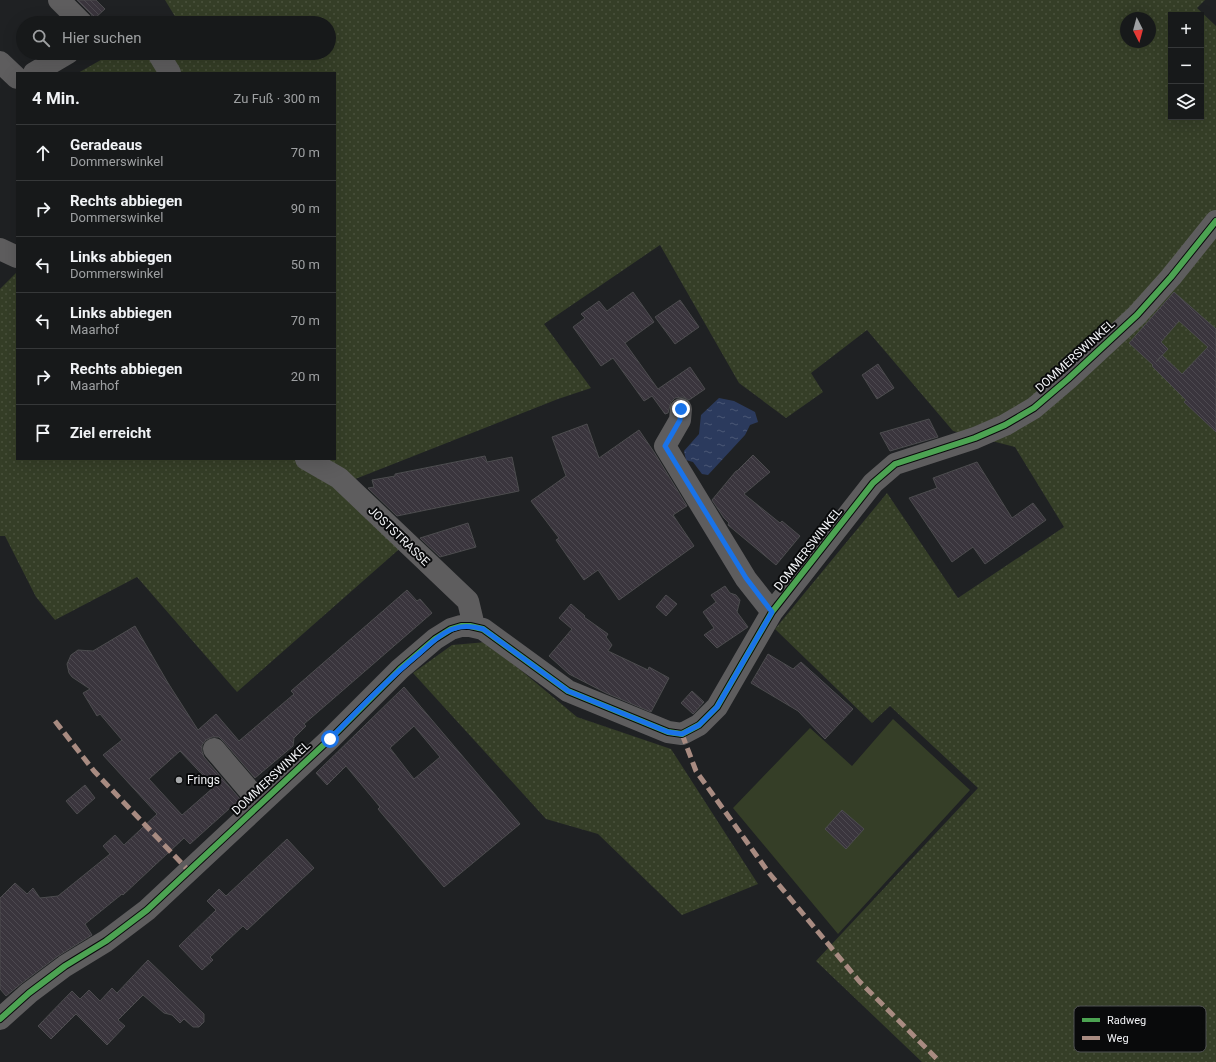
<!DOCTYPE html>
<html lang="de">
<meta charset="utf-8">
<style>
body{margin:0;font-family:Roboto,sans-serif;background:#242627;color:#f1f3f6}
.controls{position:absolute;right:12px;top:12px;display:grid;overflow:hidden;border-radius:0px;box-shadow:0 4px 16px #0002}
.controls button{width:36px;height:36px;display:grid;place-items:center;padding:0;border:0;border-bottom:1px solid #363839;background:#17191a;color:#f1f3f6;font:20px sans-serif}
.compass{position:absolute;left:1120px;top:12px;width:36px;height:36px;border-radius:50%;background:#17191a;box-shadow:0 4px 16px #0002;rotate:174deg}
.stop{position:absolute;width:12px;height:12px;margin:-9px;border:3px solid #1a73e8;border-radius:50%;background:#fff}
.stop.end{background:#1a73e8;border-color:#fff;box-shadow:0 1px 4px #0008}
.list{margin:0;padding:0;list-style:none}
h2{display:flex;justify-content:space-between;align-items:center;height:52px;margin:0;padding:0 16px;font-size:17px}
h2 small{font-size:13px;font-weight:400;color:#9ea0a2}
.list li{display:grid;grid-template-columns:26px 1fr auto;gap:12px;align-items:center;box-sizing:border-box;height:56px;padding:0 16px;border-top:1px solid #363839}
.list b{display:block;font-size:15px;white-space:nowrap}
.list p{margin:0;font-size:13px;white-space:nowrap;color:#9ea0a2}
.list em{font-size:13px;font-style:normal;color:#9ea0a2}
.icon{flex:none;width:22px;height:22px;fill:none;stroke:currentColor;stroke-width:2;stroke-linecap:round;stroke-linejoin:round}
.map{position:relative;flex:none;width:1216px;height:1062px;overflow:hidden}
.search{position:absolute;background:#17191a;box-shadow:0 4px 16px #0002;left:16px;top:16px;width:320px;height:44px;display:flex;align-items:center;gap:10px;box-sizing:border-box;padding:0 14px;border-radius:22px;color:#9ea0a2;font-size:15px}
.panel{position:absolute;background:#17191a;box-shadow:0 4px 16px #0002;left:16px;top:72px;width:320px;height:388px;border-radius:0px}
.map>svg:first-child{display:block}
.grass{fill:url(#grass-dots);fill-rule:evenodd}
.green{fill:#353e27}
.water{fill:url(#water-ripples)}
.building{fill:url(#building-back-hatch);stroke:#4c4c4e;fill-rule:evenodd}
.lines{fill:none;stroke-linecap:round;stroke-linejoin:round}
.minor{stroke:#5e5d5e;stroke-width:22}
.quiet{stroke:#a88b81;stroke-width:5;stroke-dasharray:10 5;stroke-linecap:butt}
.cycleway-casing{stroke:#090a0b;stroke-width:8}
.cycleway{stroke:#4ca352;stroke-width:6}
.route{stroke:#1a73e8;stroke-width:5}
.poi-dot{fill:#a8aaac;stroke:#090a0b;stroke-width:1.5}
.labels{text-anchor:middle;stroke-width:4;stroke-linejoin:round;paint-order:stroke}
.street-label{font-size:12px;fill:#f2f3f6;stroke:#090a0b}
.poi-label{font-size:12px;fill:#f2f3f6;stroke:#090a0b;text-anchor:start}
.key{fill:#090a0b;stroke:#4f5052;stroke-width:1}
.key-label{font-size:11px;fill:#f2f3f6}
</style>
<div class="map">
<svg width="1216" height="1062" viewBox="0 0 1216 1062">
<defs>
<pattern id="grass-dots" width="8" height="8" patternUnits="userSpaceOnUse"><rect width="8" height="8" fill="#353e27"/><path d="M2 2h.1M6 6h.1" fill="none" stroke="#49513c" stroke-width="1.8" stroke-linecap="round"/></pattern>
<pattern id="water-ripples" width="26" height="14" patternUnits="userSpaceOnUse"><rect width="26" height="14" fill="#2b3a5d"/><path d="M2 4q2-2 4 0t4 0M15 11q2-2 4 0t4 0" fill="none" stroke="#4a5775"/></pattern>
<pattern id="building-back-hatch" width="6" height="6" patternUnits="userSpaceOnUse"><rect width="6" height="6" fill="#3a353d"/><path d="M-1 5l2 2M0 0l6 6M5-1l2 2" fill="none" stroke="#4d4950"/></pattern>
</defs>
<rect width="100%" height="100%" fill="#1f2123"/>
<path class="grass" d="M165 0H1205L1197 8 1216 26V1062H922L816 961 978 788 890 706 872 723 775 629 887 493 958 598 1064 527 1015 447 953 431 867 330 811 373 823 392 786 418 739 383 660 245 544 324 591 388 558 399 335 487 405 544 237 692 137 577 55 620 36 597 5 536H0V289L17 272V459H335V73H78L113 53H329V23H179ZM1171 15H1201V117H1171ZM1126 18H1150V42H1126Z
M487 642 577 717 671 749 758 884 682 915 598 834 546 819 413 673 452 645Z"/>
<path class="green" d="M893 719 970 790 838 934 733 808 810 728 852 766Z"/>
<path class="water" d="M719 398 734 401 755 412 758 422 750 425 745 435 708 475 702 474 693 462 686 460 684 451 699 434 701 415Z"/>
<path class="building" d="M77 0H96L105 9 94 19 91 14Z
M633 292 654 322 625 343 658 389 690 367 705 389 689 400 683 397 675 398 671 402 668 413 665 414 652 396 644 401 613 358 601 366 573 327 585 318 581 314 599 301 607 311Z
M1174 292 1216 329V432L1184 402 1186 400 1152 366 1153 365 1129 343ZM1179 321 1208 347 1182 374 1162 355 1156 362 1168 349 1161 342Z
M680 300 699 327 675 344 655 317Z
M878 364 894 388 877 399 862 375Z
M929 419 938 437 890 451 880 433Z
M587 424 599 458 639 430 654 452 687 506 673 515 694 546 619 600 598 570 584 580 556 540 559 538 531 501 566 476 552 437Z
M753 455 770 472 744 494 780 523 782 521 800 536 776 565 728 525 729 523 724 518 712 500 736 471H737Z
M485 456 487 462 512 457 519 491 397 516 368 488 374 487 372 480 395 476V474Z
M977 462 1012 518 1033 503 1046 520 985 564 973 547 952 562 909 498 937 488 933 478Z
M468 523 476 547 440 557 420 538Z
M725 586 730 593 736 595 740 600 737 612 748 627 717 648 704 635 714 628 703 612 716 602 711 595Z
M407 590 417 601 420 599 432 613 304 724 306 726 294 738 293 746 255 778 223 741 219 737H212L206 740 202 745V751L204 757 240 799 190 844 184 838 123 895 122 894 85 924 92 935 58 956 22 983 6 996 0 989V898L15 883 27 894 33 888 40 898 58 896 110 854 103 846 115 835 124 845 157 814 103 755 122 740 100 714 97 716 83 693 90 689 72 677 69 673 67 664 71 655 78 650 93 651 135 626 168 683 198 730 216 714 239 741 294 694 291 691ZM180 751 214 787 182 815 149 779Z
M666 595 677 604 666 616 656 607Z
M571 604 585 616 584 617 608 634 606 637 612 645 608 651 648 670 649 667 669 678 651 712 606 693 569 674 549 656 572 629 559 618Z
M768 654 793 669 801 662 853 709 825 739 798 711 751 683Z
M404 687 520 824 444 887 378 809 380 807 346 766 327 785 316 773ZM414 726 440 757 414 779 390 748Z
M692 691 704 702 693 714 681 703Z
M85 785 95 798 77 814 66 801Z
M842 810 864 829 846 849 825 829Z
M287 839 314 868 247 930 243 926 210 957 213 960 202 970 179 946 216 910 207 901 219 889 226 896Z
M148 960 204 1014V1022L199 1027H193L184 1019 180 1023 172 1015 164 1013 143 995 118 1020 125 1026 107 1045 76 1014 51 1039 38 1026 72 991 80 999 89 990 100 1001 112 988 117 993Z"/>
<g class="lines">
<path class="minor" d="M59 0 82 23
M158 53 170 73
M0 62 17 78
M34 73 68 53
M0 249 17 257
M681 409 680 420 665 446 746 579 772 612
M306 459 339 478 468 601 474 626
M214 749 260 803
M0 1019 29 993 65 966 106 941 147 910 330 739 400 669 435 639 451 629 461 626H470L483 629 568 691 668 732 682 734 699 725 717 707 772 612 873 483 895 464 975 438 1005 425 1034 408 1068 379 1137 315 1171 277 1216 221"/>
<path class="quiet" d="M55 721 94 771 188 870
M682 734 696 771 769 873 859 981 940 1062"/>
<defs>
<path id="cycleway" d="M0 1019 29 993 65 966 106 941 147 910 330 739 400 669 435 639 451 629 461 626H470L483 629 568 691 668 732 682 734 699 725 717 707 772 612 873 483 895 464 975 438 1005 425 1034 408 1068 379 1137 315 1171 277 1216 221"/>
</defs>
<use href="#cycleway" class="cycleway-casing"/>
<use href="#cycleway" class="cycleway"/>
</g>
<g class="lines">
<path class="route" d="M330 739C359 709 388 679 421 652 430 644 441 633 453 629 463 625 472 626 483 629L568 691 668 732 682 734 699 725 717 707 772 612 746 578 665 446 680 420 681 409"/>
</g>
<circle class="poi-dot" cx="179" cy="780" r="4"/>
<g class="labels">
<g class="street-label">
<text transform="translate(1075 356) rotate(-42)" y="4">DOMMERSWINKEL</text>
<text transform="translate(399 536) rotate(44)" y="4">JOSTSTRASSE</text>
<text transform="translate(808 549) rotate(-52)" y="4">DOMMERSWINKEL</text>
<text transform="translate(271 778) rotate(-43)" y="4">DOMMERSWINKEL</text>
</g>
<g class="poi-label">
<text x="187" y="784">Frings</text>
</g>
</g>
<rect x="1074" y="1006" width="132" height="46" rx="6" class="key"/>
<rect x="1082" y="1018" width="18" height="4" fill="#4ca352"/>
<rect x="1082" y="1036" width="18" height="4" fill="#a88b81"/>
<g class="key-label">
<text x="1107" y="1024">Radweg</text>
<text x="1107" y="1042">Weg</text>
</g>
</svg>
<div class="controls">
<button>+</button>
<button>−</button>
<button><svg class="icon" aria-label="layers" viewBox="0 0 24 24"><path d="M12 4l9 5-9 5-9-5zM3 14l9 5 9-5"/></svg></button>
</div>
<svg class="compass" viewBox="-18 -18 36 36"><path d="M0-13l5 13h-10z" fill="#e53935"/><path d="M0 13l5-13h-10z" fill="#9ea0a2"/></svg>
<div class="stop" style="left:330px;top:739px"></div>
<div class="stop end" style="left:681px;top:409px"></div>
<div class="search"><svg class="icon" aria-label="search" viewBox="0 0 24 24"><circle cx="10" cy="10" r="6"/><path d="M15 15l6 6"/></svg>Hier suchen</div>
<section class="panel">
<h2>4 Min.<small>Zu Fuß · 300 m</small></h2>
<ul class="list">
<li><svg class="icon" aria-label="ahead" viewBox="0 0 24 24"><path d="M12 20V5M6 11l6-6 6 6"/></svg><div><b>Geradeaus</b><p>Dommerswinkel</p></div><em>70 m</em></li>
<li><svg class="icon" aria-label="right" viewBox="0 0 24 24"><path d="M7 20v-9h11M14 6l5 5-5 5"/></svg><div><b>Rechts abbiegen</b><p>Dommerswinkel</p></div><em>90 m</em></li>
<li><svg class="icon" aria-label="left" viewBox="0 0 24 24"><path d="M17 20v-9H6M10 6l-5 5 5 5"/></svg><div><b>Links abbiegen</b><p>Dommerswinkel</p></div><em>50 m</em></li>
<li><svg class="icon" aria-label="left" viewBox="0 0 24 24"><path d="M17 20v-9H6M10 6l-5 5 5 5"/></svg><div><b>Links abbiegen</b><p>Maarhof</p></div><em>70 m</em></li>
<li><svg class="icon" aria-label="right" viewBox="0 0 24 24"><path d="M7 20v-9h11M14 6l5 5-5 5"/></svg><div><b>Rechts abbiegen</b><p>Maarhof</p></div><em>20 m</em></li>
<li><svg class="icon" aria-label="arrive" viewBox="0 0 24 24"><path d="M6 21V4h12l-3 4 3 4H6"/></svg><div><b>Ziel erreicht</b></div></li>
</ul>
</section>
</div>
